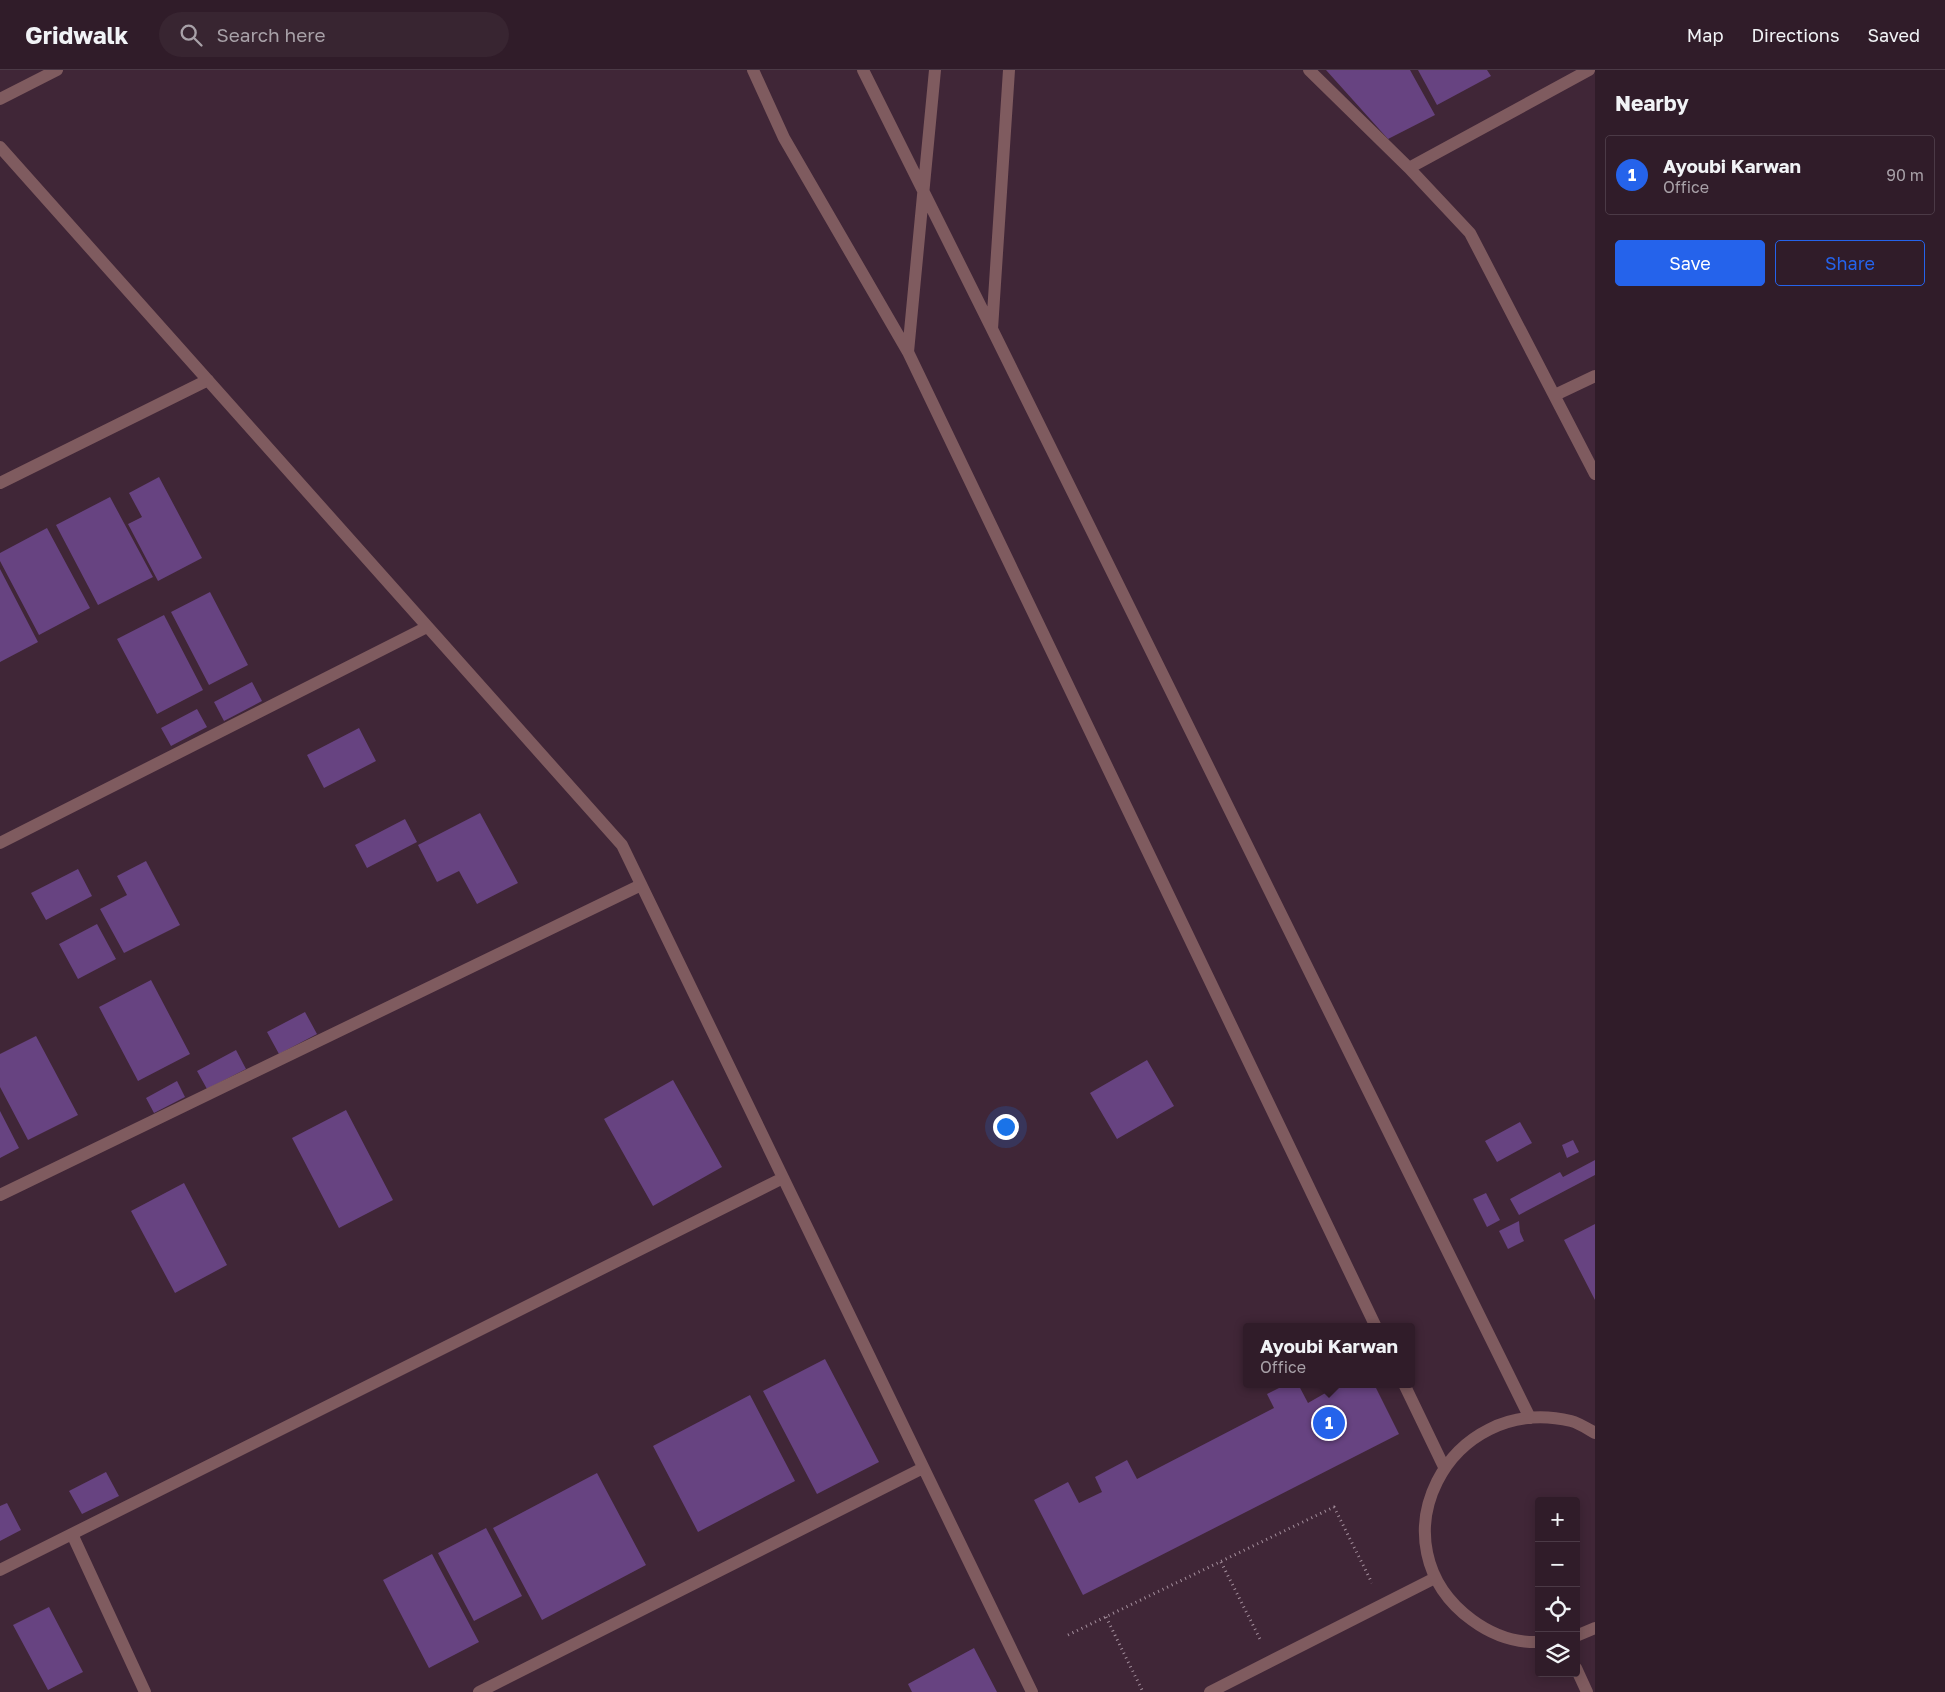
<!DOCTYPE html>
<meta charset="utf-8">
<style>
body{margin:0;font-family:"Golos Text",sans-serif;background:#382531;color:#f1f3f6}
.controls{position:absolute;right:15px;bottom:15px;display:grid;overflow:hidden;border-radius:5px;box-shadow:0 2px 12px #0003}
.controls button{width:45px;height:45px;display:grid;place-items:center;padding:0;border:0;border-bottom:1px solid #4b3a46;background:#301c29;color:#f1f3f6;font:25px sans-serif}
.you{position:absolute;left:1005px;top:1056px;width:18px;height:18px;margin:-12px;border:4px solid #fff;border-radius:50%;background:#1a73e8;box-shadow:0 0 0 8px #1a73e833}
.badge{display:grid;place-items:center;width:32px;height:32px;border-radius:50%;background:#2563eb;color:#fff;font-size:16px;font-weight:700}
.pin{position:absolute;translate:-50% -50%;border:2px solid #fff;box-shadow:0 1px 5px #0006}
.popup{position:absolute;left:1243px;top:1253px;width:172px;height:65px;box-sizing:border-box;display:grid;place-content:center;border-radius:5px;background:#301c29;filter:drop-shadow(0 1px 4px #0005);font-size:16px;white-space:nowrap;color:#a8a1a8}
.popup b{font-size:19px;color:#f1f3f6}
.popup::after{content:'';position:absolute;left:50%;top:100%;margin-left:-10px;border:10px solid transparent;border-top-color:#301c29}
.list{margin:0;padding:0;list-style:none}
h2{display:flex;justify-content:space-between;align-items:center;height:65px;margin:0;padding:0 20px;font-size:21px}
h2 small{font-size:16px;font-weight:400;color:#a8a1a8}
.list li{display:grid;grid-template-columns:32px 1fr auto;gap:15px;align-items:center;box-sizing:border-box;height:80px;margin:0 10px 10px;padding:0 10px;border:1px solid #4b3a46;border-radius:5px}
.list b{display:block;font-size:19px;white-space:nowrap}
.list p{margin:0;font-size:16px;white-space:nowrap;color:#a8a1a8}
.list em{font-size:16px;font-style:normal;color:#a8a1a8}
.actions{display:flex;gap:10px;padding:15px 20px}
.actions a{flex:1;padding:11px 0;border:1px solid #2563eb;border-radius:5px;text-align:center;font-size:18px;color:#2563eb}
.actions .main{background:#2563eb;color:#fff}
.icon{flex:none;width:28px;height:28px;fill:none;stroke:currentColor;stroke-width:2;stroke-linecap:round;stroke-linejoin:round}
.map{position:relative;flex:none;width:1595px;height:1622px;overflow:hidden}
header{display:flex;align-items:center;gap:30px;box-sizing:border-box;height:70px;padding:0 25px;background:#301c29;border-bottom:1px solid #4b3a46}
header strong{font-size:24px}
nav{display:flex;gap:28px;margin-inline-start:auto;font-size:18px}
.search{width:350px;height:45px;background:#382531;display:flex;align-items:center;gap:12px;box-sizing:border-box;padding:0 18px;border-radius:28px;color:#a8a1a8;font-size:19px}
main{display:flex}
aside{flex:1;background:#301c29}
.map>svg:first-child{display:block}
.building{fill:#674381}
.lines{fill:none;stroke-linecap:round;stroke-linejoin:round}
.path{stroke:#a5909e;stroke-width:3;stroke-dasharray:1 4;stroke-linecap:butt}
.minor{stroke:#7f5b5f;stroke-width:12}
.tertiary{stroke:#7f5b5f;stroke-width:12}
</style>
<header>
<strong>Gridwalk</strong>
<div class="search"><svg class="icon" aria-label="search" viewBox="0 0 24 24"><circle cx="10" cy="10" r="6"/><path d="M15 15l6 6"/></svg>Search here</div>
<nav><a>Map</a><a>Directions</a><a>Saved</a></nav>
</header>
<main>
<div class="map">
<svg width="1595" height="1622" viewBox="0 0 1595 1622">
<rect width="100%" height="100%" fill="#402637"/>
<path class="building" d="M1326 0H1410L1435 45 1388 69Z
M1418 0H1487L1491 6 1437 35Z
M159 407 202 488 158 511 128 454 142 447 129 423Z
M110 427 153 507 98 535 56 455Z
M47 458 90 538 39 565 0 491V483Z
M0 499 38 572 0 592Z
M210 522 248 595 209 615 171 542Z
M164 545 203 620 157 644 117 569Z
M252 612 262 631 224 651 214 632Z
M197 639 207 657 171 676 161 658Z
M359 658 376 691 324 718 307 685Z
M480 743 518 813 477 834 459 801 437 812 418 775Z
M405 749 417 772 367 798 355 775Z
M146 791 180 855 124 883 100 839 127 825 117 806Z
M78 799 92 826 46 850 31 823Z
M97 854 116 889 78 909 59 874Z
M151 910 190 984 138 1011 99 937Z
M305 942 317 964 279 984 267 962Z
M36 966 78 1045 28 1070 0 1017V984Z
M236 980 246 999 207 1019 197 1001Z
M1147 990 1174 1036 1117 1069 1090 1023Z
M673 1010 722 1097 653 1136 604 1049Z
M177 1011 185 1027 154 1043 146 1028Z
M346 1040 393 1130 339 1158 292 1068Z
M0 1041 19 1078 0 1088Z
M1520 1052 1532 1073 1497 1092 1485 1071Z
M1573 1070 1579 1082 1567 1088 1562 1075Z
M1595 1090V1105L1519 1145 1510 1129 1560 1102 1563 1107Z
M184 1113 227 1195 175 1223 131 1141Z
M1486 1123 1500 1150 1487 1157 1473 1129Z
M1519 1151 1520 1162 1524 1171 1508 1179 1499 1161Z
M1595 1154V1230L1564 1170Z
M825 1289 879 1392 817 1424 763 1321Z
M1287 1314H1298L1308 1333 1341 1314H1374L1399 1364 1083 1525 1034 1430 1068 1412 1079 1433 1102 1422 1095 1407 1127 1390 1137 1409 1274 1338 1267 1324Z
M750 1325 795 1411 698 1462 653 1376Z
M106 1402 119 1426 82 1444 69 1421Z
M597 1403 646 1495 542 1550 493 1458Z
M7 1433 21 1460 0 1471V1436Z
M486 1458 522 1526 474 1551 438 1483Z
M432 1484 479 1572 429 1598 383 1510Z
M49 1537 83 1602 48 1620 13 1555Z
M974 1578 997 1622H912L908 1614Z"/>
<g class="lines">
<path class="path" d="M1221 1492 1260 1569
M1106 1547 1143 1622
M1068 1565 1334 1437 1372 1513"/>
<path class="minor" d="M1309 0 1409 98 1470 163 1595 404
M0 29 57 0
M0 77 622 775 1032 1622
M1409 98 1589 0
M1555 325 1595 306
M0 413 208 310
M0 773 427 557
M0 1125 641 815
M72 1464 145 1622
M0 1500 783 1108
M479 1622 923 1398
M1210 1622 1435 1508"/>
<path class="tertiary" d="M753 0 784 68 908 282
M863 0 992 259
M935 0 908 282 1376 1257
M1009 0 992 259 1530 1348
M1404 1314 1444 1397
M1576 1566 1595 1558
M1539 1572C1514 1573 1491 1564 1472 1550 1370 1475 1448 1322 1571 1351 1579 1353 1588 1359 1595 1363
M1576 1598 1587 1622"/>
</g>
</svg>
<div class="controls">
<button>+</button>
<button>−</button>
<button><svg class="icon" aria-label="locate" viewBox="0 0 24 24"><circle cx="12" cy="12" r="6"/><path d="M12 2v4M12 18v4M2 12h4M18 12h4"/></svg></button>
<button><svg class="icon" aria-label="layers" viewBox="0 0 24 24"><path d="M12 4l9 5-9 5-9-5zM3 14l9 5 9-5"/></svg></button>
</div>
<div class="you"></div>
<div class="pin badge" style="left:1329px;top:1353px">1</div>
<div class="popup"><b>Ayoubi Karwan</b>Office</div>
</div>
<aside>
<h2>Nearby<small></small></h2>
<ul class="list">
<li><span class="badge">1</span><div><b>Ayoubi Karwan</b><p>Office</p></div><em>90 m</em></li>
</ul>
<div class="actions"><a class="main">Save</a><a>Share</a></div>
</aside>
</main>
